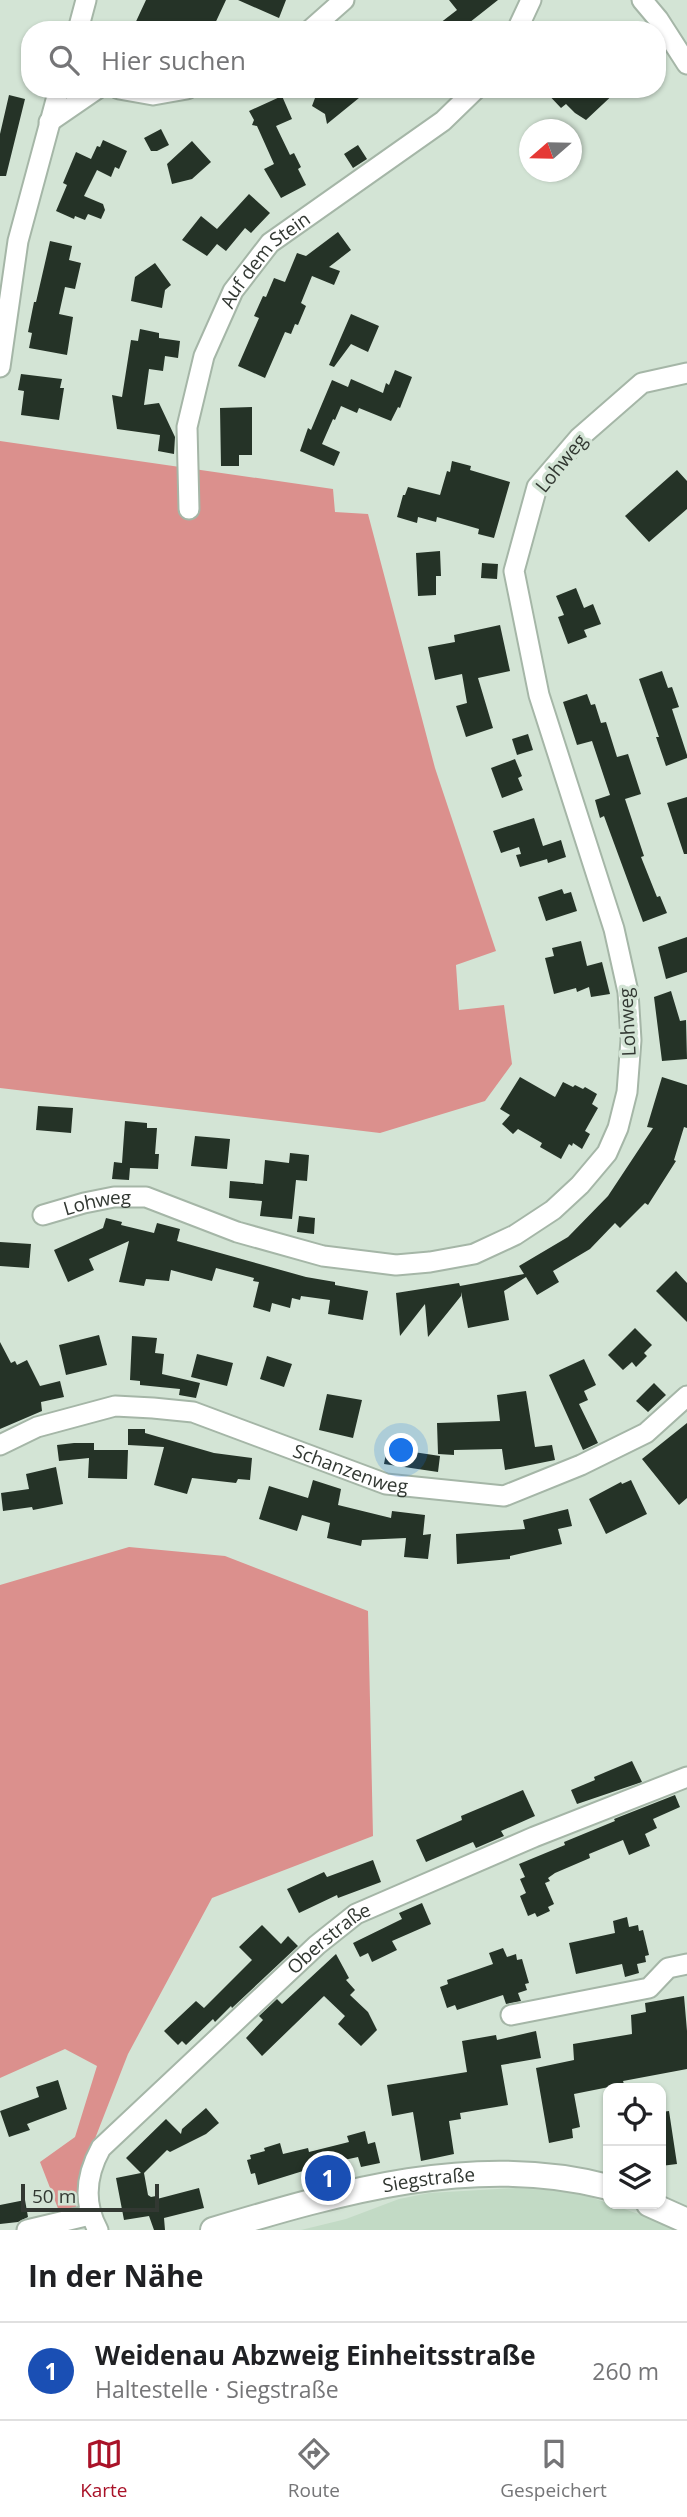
<!DOCTYPE html>
<html lang="de">
<meta charset="utf-8">
<style>
body{margin:0;font-family:"Open Sans",sans-serif;background:#f2f2f2;color:#202124}
.controls{position:absolute;right:21px;bottom:21px;display:grid;overflow:hidden;border-radius:14px;box-shadow:0 2px 5px #0004}
.controls button{width:63px;height:63px;display:grid;place-items:center;padding:0;border:0;border-bottom:2px solid #e0e0e0;background:#fff;color:#202124;font:35px sans-serif}
.compass{position:absolute;left:519px;top:119px;width:63px;height:63px;border-radius:50%;background:#fff;box-shadow:0 2px 5px #0004;rotate:250deg}
.scale{position:absolute;left:21px;bottom:18px;width:138px;box-sizing:border-box;padding-left:7px;border:4px solid #323832;border-top:0;font-size:19px;line-height:24px;white-space:nowrap;color:#323832;-webkit-text-stroke:5px #d3e4d5;paint-order:stroke}
.you{position:absolute;left:402px;top:1451px;width:24px;height:24px;margin:-18px;border:5px solid #fff;border-radius:50%;background:#1a73e8;box-shadow:0 0 0 10px #1a73e833}
.badge{display:grid;place-items:center;width:46px;height:46px;border-radius:50%;background:#a91228;color:#fff;font-size:23px;font-weight:700}
.pin{position:absolute;translate:-50% -50%;border:4px solid #fff;box-shadow:0 2px 7px #0006}
.list{margin:0;padding:0;list-style:none}
h2{display:flex;justify-content:space-between;align-items:center;height:91px;margin:0;padding:0 28px;font-size:30px}
h2 small{font-size:23px;font-weight:400;color:#757577}
.list li{display:grid;grid-template-columns:46px 1fr auto;gap:21px;align-items:center;box-sizing:border-box;height:98px;padding:0 28px;border-top:2px solid #e0e0e0}
.list b{display:block;font-size:26px;white-space:nowrap}
.list p{margin:0;font-size:23px;white-space:nowrap;color:#757577}
.list em{font-size:23px;font-style:normal;color:#757577}
.icon{flex:none;width:38px;height:38px;fill:none;stroke:currentColor;stroke-width:2;stroke-linecap:round;stroke-linejoin:round}
.map{position:relative;flex:none;width:687px;height:2230px;overflow:hidden}
.search{position:absolute;background:#fff;box-shadow:0 2px 5px #0004;left:21px;right:21px;top:21px;height:77px;display:flex;align-items:center;gap:18px;box-sizing:border-box;padding:0 24px;border-radius:28px;color:#757577;font-size:26px}
.sheet{height:189px;background:#fff}
nav{display:flex;justify-content:space-around;align-items:center;box-sizing:border-box;height:98px;border-top:2px solid #e0e0e0;background:#fff;font-size:19px;color:#757577}
nav a{display:grid;justify-items:center;gap:4px}
nav .on{color:#a91228}
.map>svg:first-child{display:block}
.built{fill:#c2dac5}
.forest{fill:#db908d}
.building{fill:#253327}
.lines{fill:none;stroke-linecap:round;stroke-linejoin:round}
.minor-casing{stroke:#a5b6a7;stroke-width:23}
.tertiary-casing{stroke:#a5b6a7;stroke-width:28}
.minor{stroke:#fff;stroke-width:19}
.tertiary{stroke:#fff;stroke-width:24}
.labels{text-anchor:middle;stroke-width:7;stroke-linejoin:round;paint-order:stroke}
.street-label{font-size:19px;fill:#323832;stroke:#d3e4d5}
</style>
<div class="map">
<svg width="687" height="2230" viewBox="0 0 687 2230">
<rect width="100%" height="100%" fill="#d3e4d5"/>
<path class="built" d="M516 2188 576 2192 684 2230H301L346 2219 399 2199 429 2193Z"/>
<path class="forest" d="M0 441 333 489 335 512 368 514 435 768 496 951 456 965 459 1010 504 1005 512 1064 485 1101 380 1133 0 1088Z
M129 1547 225 1556 368 1611 373 1836 212 1898 128 2054 89 2154 76 2207 59 2211 40 2162 75 2137 97 2066 65 2049 0 2078V1585Z"/>
<path class="building" d="M146 0H226L212 30H132Z
M238 0H286L279 18Z
M449 0H498L460 30H431L457 10Z
M308 89H370L327 124 325 114 312 106 315 98Z
M543 89H619L586 120 575 113 566 104 561 108Z
M9 95 25 99 6 176H0V134Z
M282 96 292 119 276 126 290 155 294 153 301 167 298 169 306 185 281 198 264 169 274 164 257 126 252 125 254 120 249 111Z
M161 129 169 145 157 151H151L144 138Z
M103 140 127 151 119 169 115 167 111 177 97 170 84 196 103 204 105 210 101 219 88 214 85 220 75 216 74 219 56 211 67 185 63 183 76 152 91 159 97 146 100 147Z
M192 141 211 162 192 179 172 184 167 164Z
M358 145 367 159 353 168 344 154Z
M249 194 270 213 251 233 245 228 226 251 217 244 207 256 182 240 201 216 217 229Z
M338 232 351 250 329 267 340 271 334 285 312 276 301 303 306 306 298 325 295 324 291 334 285 332 265 378 238 366 259 318 254 316 263 296 266 297 274 278 285 282 297 253 306 256Z
M50 241 72 246 69 260 81 263 75 289 65 287 59 314 73 317 67 355 29 348 32 333 28 332 34 302H36Z
M155 263 171 285 165 290 162 308 131 301 135 277Z
M351 314 379 326 368 352 351 344 334 367 329 365Z
M140 329 159 333V338L180 341 178 358 165 356 163 371 149 369 144 405 159 403 175 437 174 454 158 451 160 435 117 429 112 395 122 397 131 340 138 341Z
M395 370 412 377 400 408 398 407 391 421 359 408 357 413 341 406 335 420 333 419 322 444 340 452 334 466 300 451 308 428 311 430 332 380 348 387 351 379 383 393 386 383 389 385Z
M21 374 62 379 60 388H64L59 420 21 415 24 391 18 390Z
M252 407V455H239V466H221L220 408Z
M452 461 471 466 470 470 510 482 494 538 478 534 479 529 437 517 436 522 418 517 417 523 397 517 403 495H405L408 487 440 495 447 471 450 472Z
M677 470 687 481V509L649 542 625 516Z
M440 551 441 576H436V595L418 596 416 553Z
M482 563 498 564 497 579 481 578Z
M576 588 584 608 593 604 601 624 584 630 587 637 568 644 558 617 564 615 556 596Z
M500 625 510 671 478 678 493 728 466 737 456 706 467 703 462 674 435 680 428 647 455 642 454 635Z
M662 671 668 688 672 687 679 707 672 709 687 755V758L666 766 656 737H659L639 679Z
M587 694 591 705 595 704 601 723 606 722 617 757 628 754 641 794 625 799 644 856 641 857 657 897 660 896 667 913 643 922 604 816 600 818 595 800 610 795 592 741 577 745 563 702Z
M528 734 533 750 517 755 512 739Z
M515 759 522 776 518 778 523 790 502 798 491 768Z
M687 797V854H684L667 803Z
M534 818 543 846 561 840 566 857 548 863 547 859 520 867 516 855 521 854 519 847 501 853 493 831Z
M562 889 564 894 571 892 577 911 546 921 538 897Z
M687 937V972L666 979 658 947Z
M581 941 587 966 602 962 610 994 591 997 589 987 577 992 576 988 554 994 545 958 554 956 552 948Z
M671 991 680 1021 686 1020 687 1059 662 1061 654 997Z
M520 1077 555 1097 563 1082 573 1087 575 1085 583 1089 585 1087 597 1094 592 1104 598 1108 585 1131 590 1134 582 1149 573 1143 572 1146 569 1144 561 1159 540 1147 542 1143 518 1129 513 1134 502 1124 510 1115 500 1109Z
M662 1077 687 1085V1128L684 1127 674 1160 676 1161 648 1205 645 1203 620 1228 615 1223 590 1249 553 1271 559 1282 537 1295 526 1277 504 1291 509 1320 468 1328 461 1292V1296L428 1337 425 1304 400 1336 396 1293 459 1283 460 1286 524 1274 519 1266 568 1237 608 1196 653 1128 647 1127Z
M38 1106 73 1108 71 1133 36 1130Z
M125 1121 147 1123V1128H157L155 1154H159L158 1169 130 1168 129 1180 112 1179 114 1162 122 1163Z
M195 1136 230 1139 227 1169 191 1166Z
M290 1153 309 1155 307 1181 296 1180 292 1219 260 1216 262 1201 229 1198 230 1181 263 1184 265 1160 289 1163Z
M299 1216 315 1218 314 1234 297 1232Z
M106 1218 122 1222 121 1225 154 1233 157 1223 180 1229 177 1241 306 1277 335 1282V1285L368 1291 363 1320 328 1314 330 1300 301 1296 300 1300 292 1298 290 1308 272 1303 270 1312 253 1307 259 1282 253 1281 254 1278 216 1268 212 1281 171 1270 169 1281 146 1279 144 1286 119 1282 129 1241 89 1259 94 1270 68 1282 54 1250 103 1228Z
M0 1242 31 1244 29 1268 0 1266Z
M676 1271 687 1283V1322L656 1291Z
M635 1328 652 1345 644 1353 647 1356 636 1367 632 1362 623 1370 608 1355Z
M99 1335 107 1365 66 1375 59 1345Z
M132 1336 157 1338 155 1353 164 1354 162 1374 200 1383 196 1398 179 1395 180 1389 140 1385V1381L130 1380Z
M0 1342 11 1363 15 1361 17 1365 27 1360 40 1386 60 1381 64 1397 41 1402 42 1411 0 1429Z
M197 1354 233 1363 227 1386 191 1377Z
M267 1356 292 1364 284 1387 260 1379Z
M584 1359 596 1385 584 1391 588 1400 579 1404 598 1443 583 1450 549 1375Z
M654 1383 666 1395 648 1412 636 1401Z
M526 1391 535 1447 552 1445 555 1460 505 1470 502 1449 454 1450V1455L438 1454 437 1423 500 1421 497 1395Z
M327 1394 362 1400 353 1438 319 1430Z
M687 1423V1498L679 1505 642 1459Z
M128 1429H145V1433L214 1453 252 1458 250 1480 238 1479 236 1483 192 1478 187 1494 154 1485 164 1447 128 1445Z
M74 1443H94V1450H128L127 1479 88 1478 89 1458 59 1461 57 1445Z
M387 1448 440 1456 438 1472 384 1464Z
M56 1467 63 1504 33 1510 32 1507 3 1511 1 1493 29 1489 26 1474Z
M313 1480 341 1489 338 1505 391 1518 392 1511 425 1515 423 1535 431 1534 428 1559 404 1557 406 1538 362 1540 361 1546 327 1538 330 1523 302 1515 297 1531 259 1519 269 1486 308 1498Z
M631 1480 647 1514 606 1534 589 1499 621 1482 622 1484Z
M568 1509 572 1526 558 1529 562 1544 510 1556V1559L457 1564 456 1534 525 1529 523 1520Z
M632 1761 642 1782 577 1804 571 1790 595 1780 594 1777Z
M523 1790 535 1816 501 1831 504 1836 476 1848 473 1842 426 1862 416 1840 462 1820 461 1816Z
M675 1795 680 1807 653 1819 657 1828 645 1834 650 1846 629 1855 623 1840 589 1854 590 1858 555 1873 548 1878 550 1881 545 1883 554 1904 548 1907 550 1911 537 1917 535 1913 528 1916 520 1896 526 1893 520 1879 525 1877 519 1864 565 1845 564 1842 615 1821 614 1819Z
M373 1860 381 1882 338 1898 337 1895 299 1913 287 1889 324 1872 327 1877Z
M422 1903 431 1924 392 1941 397 1950 372 1962 368 1953 360 1957 353 1943 402 1919 399 1913Z
M627 1917 629 1927 638 1925 639 1931 643 1930 649 1955 645 1956 646 1962 637 1964 639 1973 625 1977 622 1964 576 1974 569 1943 615 1933 613 1921Z
M262 1925 281 1944 288 1936 298 1946 232 2008 231 2006 215 2022 213 2019 186 2045 182 2041 178 2045 164 2031 196 2001 204 2008 252 1960 239 1947Z
M503 1948 507 1957 516 1954 517 1960 522 1959 529 1983 525 1984 527 1990 518 1993 521 2001 506 2004 503 1995 457 2010 455 2005 447 2008 440 1987 448 1984 447 1980 493 1964 489 1953Z
M336 1954 349 1978 346 1980 355 1990 350 1995 368 2012 377 2030 361 2046 338 2024 345 2016 324 1996 262 2056 246 2038 263 2020 259 2016 277 1999 282 2004Z
M684 1996 687 2031V2069L623 2081 624 2084 574 2094 580 2127 572 2129 573 2138 549 2143 536 2068 574 2060 573 2044 632 2034 631 2015 646 2012 645 2003Z
M536 2031 541 2058 501 2065 508 2105 460 2113 461 2119 449 2121 454 2154 421 2161 413 2112 392 2116 387 2085 467 2072 462 2041 496 2035 497 2040Z
M58 2080 67 2109 27 2124 30 2130 9 2137 0 2111 39 2097 36 2087Z
M206 2108 219 2123 206 2134 170 2152 167 2150 144 2173 148 2195 151 2197 156 2196 157 2199 199 2188 204 2208 164 2218 165 2230H154L149 2216 124 2220 116 2178 141 2173 126 2158 166 2119 181 2134 182 2129Z
M669 2111 677 2164 661 2166V2112Z
M365 2131 368 2144 375 2142 380 2163 361 2167 358 2157 330 2163 331 2173 319 2177 305 2180 303 2171 258 2185 255 2173 251 2174 247 2160 251 2159 250 2155 265 2151 264 2148 280 2143 283 2154 308 2148 309 2152 349 2142 347 2136Z
M25 2200 28 2217 18 2222 0 2224V2205Z"/>
<g class="lines">
<defs>
<g id="minor">
<path d="M642 0 658 19 687 64"/>
<path d="M78 30 86 0"/>
<path d="M310 30 344 0"/>
<path d="M517 30 531 0"/>
<path d="M119 89 153 95 187 89"/>
<path d="M49 122 97 89"/>
<path d="M0 367 18 241 59 89"/>
<path id="s1" d="M189 509 187 427 204 356 233 291 270 243 443 121 476 89"/>
<path id="s2" d="M43 1215 84 1203 114 1197H146L237 1232 323 1256 396 1265 430 1262 474 1254 515 1235 553 1210 580 1185 607 1153 618 1128 627 1092 631 1040 628 992 614 929 539 695 514 571 537 487 579 438 642 383 687 373"/>
<path id="s3" d="M0 1445 37 1427 115 1406 153 1408 193 1412 386 1484 504 1496 581 1465 646 1433 687 1396"/>
<path d="M511 2015 649 1988 668 1968 687 1964"/>
<path d="M27 2230 90 2215"/>
<path id="s4" d="M98 2230C83 2203 86 2175 101 2148L317 1945 356 1914 534 1837 687 1777"/>
</g>
<g id="tertiary">
<path d="M649 2204 687 2221"/>
<path id="s5" d="M213 2230C340 2192 476 2152 608 2187"/>
</g>
</defs>
<use href="#minor" class="minor-casing"/>
<use href="#tertiary" class="tertiary-casing"/>
<use href="#minor" class="minor"/>
<use href="#tertiary" class="tertiary"/>
</g>
<g class="labels">
<g class="street-label">
<text dy="7" stroke="none"><textPath href="#s1" startOffset="271">Auf dem Stein</textPath></text>
<text transform="translate(561 463) rotate(-51)" y="7">Lohweg</text>
<text transform="translate(627 1022) rotate(-93)" y="7">Lohweg</text>
<text dy="7" stroke="none"><textPath href="#s2" startOffset="56">Lohweg</textPath></text>
<text dy="7" stroke="none"><textPath href="#s3" startOffset="368">Schanzenweg</textPath></text>
<text dy="7" stroke="none"><textPath href="#s4" startOffset="396">Oberstraße</textPath></text>
<text dy="7" stroke="none"><textPath href="#s5" startOffset="222">Siegstraße</textPath></text>
</g>
</g>
</svg>
<div class="controls">
<button><svg class="icon" aria-label="locate" viewBox="0 0 24 24"><circle cx="12" cy="12" r="6"/><path d="M12 2v4M12 18v4M2 12h4M18 12h4"/></svg></button>
<button><svg class="icon" aria-label="layers" viewBox="0 0 24 24"><path d="M12 4l9 5-9 5-9-5zM3 14l9 5 9-5"/></svg></button>
</div>
<svg class="compass" viewBox="-18 -18 36 36"><path d="M0-13l5 13h-10z" fill="#e53935"/><path d="M0 13l5-13h-10z" fill="#757577"/></svg>
<div class="scale">50 m</div>
<div class="you"></div>
<div class="pin badge" style="left:328px;top:2178px;background:#1a4fb4">1</div>
<div class="search"><svg class="icon" aria-label="search" viewBox="0 0 24 24"><circle cx="10" cy="10" r="6"/><path d="M15 15l6 6"/></svg>Hier suchen</div>
</div>
<section class="sheet">
<h2>In der Nähe<small></small></h2>
<ul class="list">
<li><span class="badge" style="background:#1a4fb4">1</span><div><b>Weidenau Abzweig Einheitsstraße</b><p>Haltestelle · Siegstraße</p></div><em>260 m</em></li>
</ul>
</section>
<nav>
<a class="on"><svg class="icon" aria-label="map" viewBox="0 0 24 24"><path d="M3 6l6-2 6 2 6-2v14l-6 2-6-2-6 2zM9 4v14M15 6v14"/></svg>Karte</a>
<a><svg class="icon" aria-label="directions" viewBox="0 0 24 24"><path d="M12 3l9 9-9 9-9-9zM9 14v-3h6M13 9l2 2-2 2"/></svg>Route</a>
<a><svg class="icon" aria-label="saved" viewBox="0 0 24 24"><path d="M7 4h10v16l-5-4-5 4z"/></svg>Gespeichert</a>
</nav>
